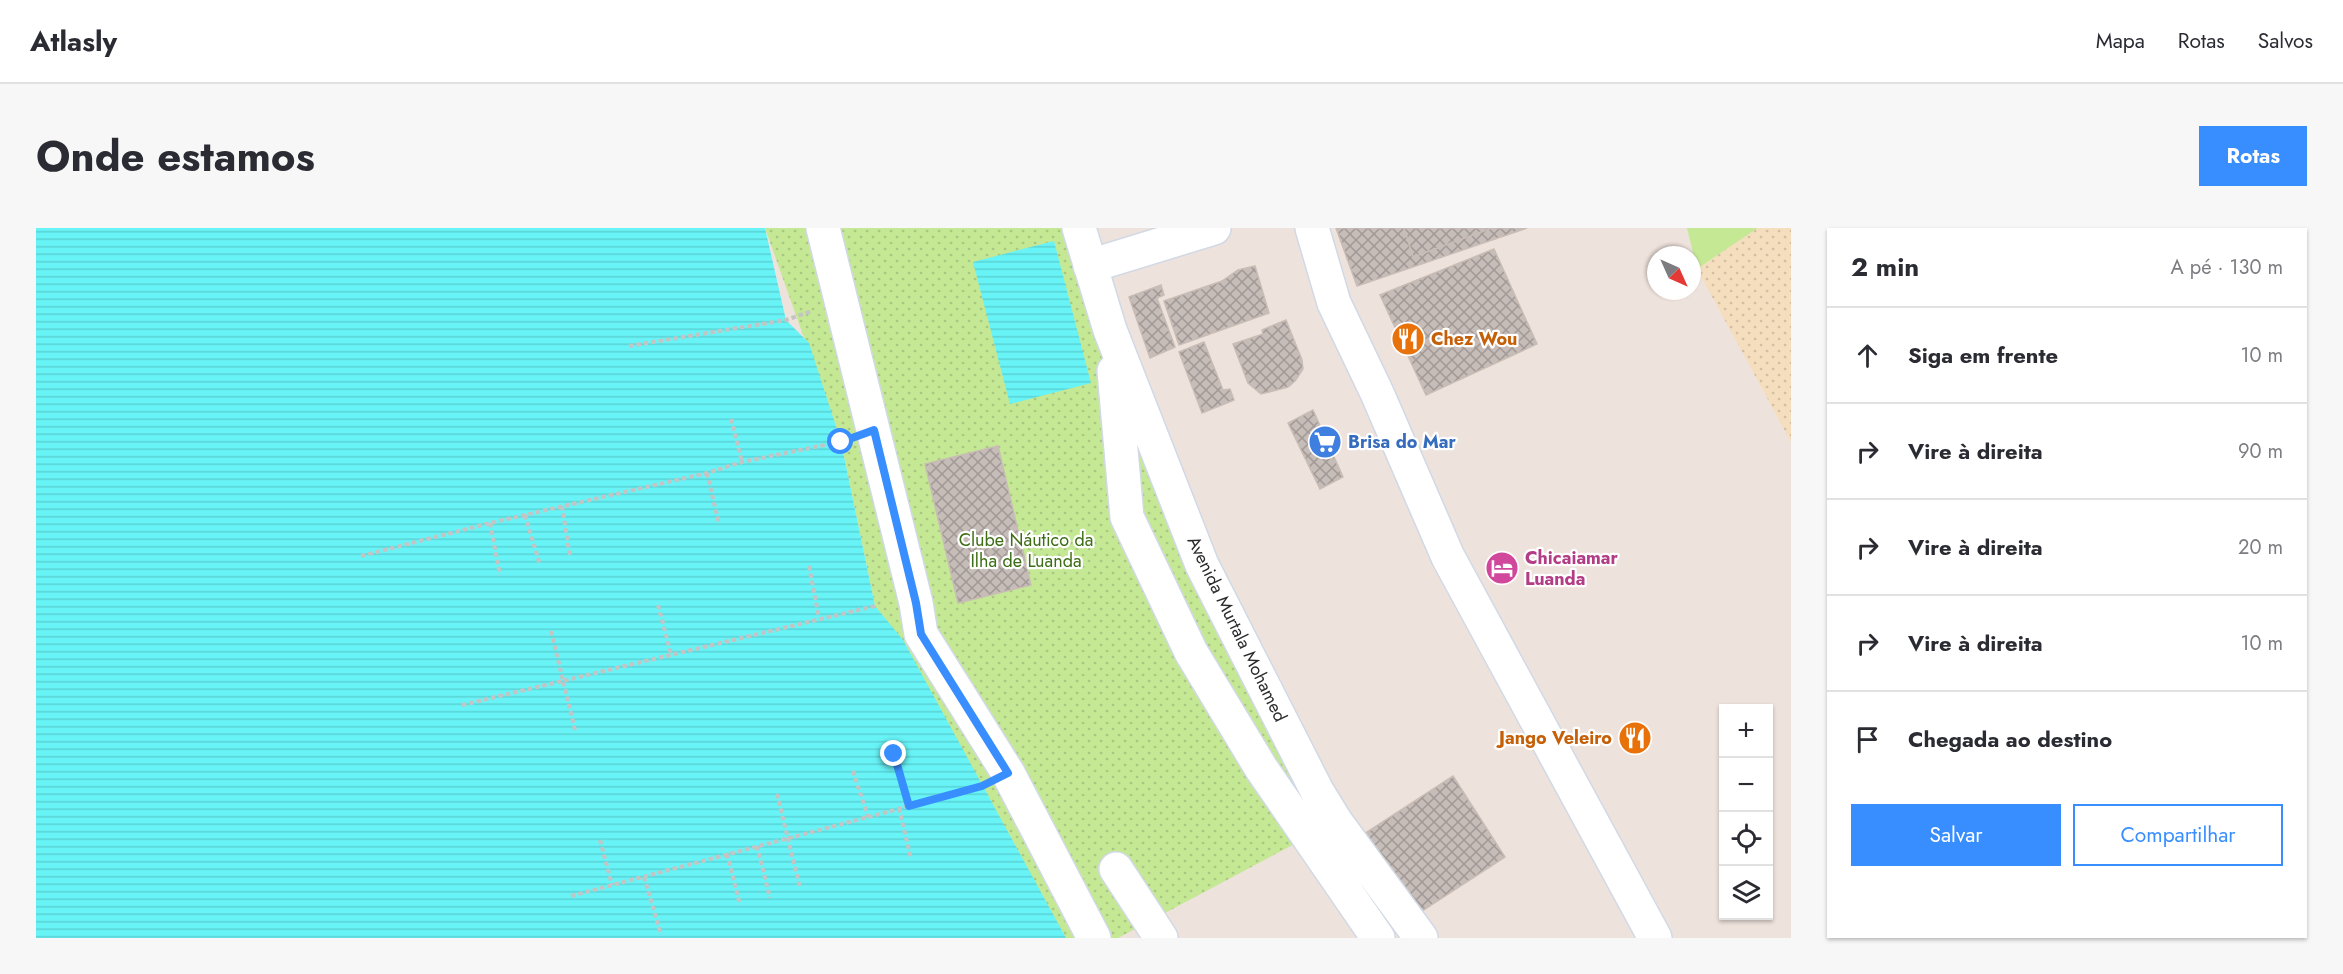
<!DOCTYPE html>
<html lang="pt">
<meta charset="utf-8">
<style>
body{margin:0;font-family:Jost,sans-serif;background:#f7f7f7;color:#2b2b33}
.controls{position:absolute;right:18px;bottom:18px;display:grid;overflow:hidden;border-radius:0px;box-shadow:0 2px 4px #0004}
.controls button{width:54px;height:54px;display:grid;place-items:center;padding:0;border:0;border-bottom:2px solid #e1e1e2;background:#fff;color:#2b2b33;font:30px sans-serif}
.compass{position:absolute;left:1611px;top:18px;width:54px;height:54px;border-radius:50%;background:#fff;box-shadow:0 2px 4px #0004;rotate:135deg}
.stop{position:absolute;width:18px;height:18px;margin:-14px;border:4px solid #388eff;border-radius:50%;background:#fff}
.stop.end{background:#388eff;border-color:#fff;box-shadow:0 2px 6px #0008}
.list{margin:0;padding:0;list-style:none}
h2{display:flex;justify-content:space-between;align-items:center;height:78px;margin:0;padding:0 24px;font-size:26px}
h2 small{font-size:20px;font-weight:400;color:#7c7c81}
.list li{display:grid;grid-template-columns:39px 1fr auto;gap:18px;align-items:center;box-sizing:border-box;height:96px;padding:0 24px;border-top:2px solid #e1e1e2}
.list b{display:block;font-size:22px;white-space:nowrap}
.list em{font-size:20px;font-style:normal;color:#7c7c81}
.actions{display:flex;gap:12px;padding:18px 24px}
.actions a{flex:1;padding:14px 0;border:2px solid #388eff;border-radius:0px;text-align:center;font-size:21px;color:#388eff}
.actions .main{background:#388eff;color:#fff}
.icon{flex:none;width:33px;height:33px;fill:none;stroke:currentColor;stroke-width:2;stroke-linecap:round;stroke-linejoin:round}
.map{position:relative;flex:none;width:1755px;height:710px;overflow:hidden;border-radius:0px}
header{display:flex;align-items:center;gap:36px;box-sizing:border-box;height:84px;padding:0 30px;background:#fff;border-bottom:2px solid #e1e1e2}
header strong{font-size:28px}
nav{display:flex;gap:33px;margin-inline-start:auto;font-size:21px}
.intro{display:flex;align-items:center;justify-content:space-between;box-sizing:border-box;height:144px;padding:0 36px}
h1{margin:0;font-size:42px}
.button{padding:15px 27px;border-radius:0px;background:#388eff;color:#fff;font-size:21px;font-weight:700}
main{display:flex;gap:36px;padding:0 36px}
aside{flex:1;background:#fff;border-radius:0px;box-shadow:0 2px 4px #0004}
.map>svg:first-child{display:block}
.grass{fill:#c5e895}
.sand{fill:url(#sand-dots)}
.park{fill:url(#park-dots)}
.water{fill:url(#water-rules)}
.building{fill:url(#building-cross-hatch);stroke:#c9bdb5;stroke-width:1.5}
.lines{fill:none;stroke-linecap:round;stroke-linejoin:round}
.minor-casing{stroke:#d1d9e5;stroke-width:36}
.path{stroke:#c4c4c4;stroke-width:4;stroke-dasharray:4.5 3;stroke-linecap:butt}
.minor{stroke:#fff;stroke-width:33}
.route{stroke:#388eff;stroke-width:8}
.labels{text-anchor:middle;stroke-width:4.5;stroke-linejoin:round;paint-order:stroke}
.food-label{font-size:18px;font-weight:bold;fill:#c56008;stroke:#fff;text-anchor:start}
.shop-label{font-size:18px;font-weight:bold;fill:#366cbe;stroke:#fff;text-anchor:start}
.park-label{font-size:18px;fill:#3d6d15;stroke:#fff}
.hotel-label{font-size:18px;font-weight:bold;fill:#b23c85;stroke:#fff;text-anchor:start}
.street-label{font-size:18px;fill:#2b2b2b;stroke:#fff}
</style>
<header>
<strong>Atlasly</strong>
<nav><a>Mapa</a><a>Rotas</a><a>Salvos</a></nav>
</header>
<div class="intro"><h1>Onde estamos</h1><a class="button">Rotas</a></div>
<main>
<div class="map">
<svg width="1755" height="710" viewBox="0 0 1755 710">
<defs>
<pattern id="sand-dots" width="8" height="8" patternUnits="userSpaceOnUse" patternTransform="scale(1.5)"><rect width="8" height="8" fill="#f5debd"/><path d="M2 2h.1M6 6h.1" fill="none" stroke="#d2bfa3" stroke-width="1.8" stroke-linecap="round"/></pattern>
<pattern id="park-dots" width="8" height="8" patternUnits="userSpaceOnUse" patternTransform="scale(1.5)"><rect width="8" height="8" fill="#c5e895"/><path d="M2 2h.1M6 6h.1" fill="none" stroke="#a9c781" stroke-width="1.8" stroke-linecap="round"/></pattern>
<pattern id="water-rules" width="6" height="5" patternUnits="userSpaceOnUse" patternTransform="scale(1.5)"><rect width="6" height="5" fill="#68f4f7"/><path d="M0 2.5h6" fill="none" stroke="#5ad1d4"/></pattern>
<pattern id="building-cross-hatch" width="8" height="8" patternUnits="userSpaceOnUse" patternTransform="scale(1.5)"><rect width="8" height="8" fill="#c6bcb8"/><path d="M0 0l8 8M0 8l8-8" fill="none" stroke="#a19996"/></pattern>
</defs>
<rect width="100%" height="100%" fill="#eee2dc"/>
<path class="grass" d="M1651 0H1722L1661 41Z"/>
<path class="sand" d="M1722 0H1755V214L1661 41Z"/>
<path class="park" d="M729 0H1045L1074 102 1300 594 1082 710H1030L839 378 805 214Z"/>
<path class="water" d="M0 0H729L750 92 773 115 805 214 839 378 867 412 1030 710H0Z
M1018 13 1055 155 974 176 937 34Z"/>
<path class="building" d="M1300 0H1491L1321 58Z
M1368 0H1456L1377 29Z
M1458 21 1501 116 1390 167 1344 67Z
M1219 38 1233 85 1143 117 1128 73 1186 53 1202 42Z
M1125 57 1128 67 1121 70 1139 119 1114 130 1093 69Z
M1250 92 1266 132 1267 141 1259 153 1252 159 1225 166 1212 155 1197 116 1227 106 1226 102Z
M1168 114 1187 162 1194 161 1198 172 1166 185 1143 124Z
M1277 182 1307 249 1284 261 1252 195Z
M962 218 995 357 922 375 889 236Z
M1417 548 1469 629 1380 687 1328 606Z"/>
<g class="lines">
<defs>
<path id="minor" d="M787 0 880 375 885 406 972 545 1058 710
M1043 0 1074 102 1166 337 1281 563 1300 594 1385 710
M1276 0 1298 75 1341 165 1412 329 1619 710
M1054 38 1178 0
M1078 143 1091 289 1155 424 1225 540 1342 710
M1080 641 1125 710"/>
</defs>
<use href="#minor" class="minor-casing"/>
<path class="path" d="M593 118 750 92 776 83
M695 191 706 234
M671 245 683 296
M526 278 534 329
M489 287 504 337
M454 295 464 347
M325 328 454 295 671 245 706 234 808 213
M773 338 783 390
M622 377 635 426
M515 403 539 502
M426 477 839 378
M858 526 873 578
M817 543 832 589
M741 566 764 660
M863 580 875 631
M564 612 576 657
M721 618 734 670
M691 626 704 677
M608 649 625 707
M535 668 945 559"/>
<use href="#minor" class="minor"/>
</g>
<g class="lines">
<path class="route" d="M805 214 838 202 880 375 885 406 972 545 946 558 873 578 858 526"/>
</g>
<defs>
<symbol id="restaurant-disc" viewBox="-11 -11 22 22"><circle r="9.5" fill="#e8710a" stroke="#fff"/><path d="M-5-6h1v4h1v-4h1v4h1v-4h1v5L-1.5 .5V6h-2V.5L-5-1ZM5-6V6H3V1.5H1.5Q1.5-4 5-6Z" fill="#fff"/></symbol>
<symbol id="supermarket-disc" viewBox="-11 -11 22 22"><circle r="9.5" fill="#3f7fe0" stroke="#fff"/><path d="M-6-5.5h2.5l.6 2H6L4.5 2H-2.5L-4.4-4H-6ZM-1.5 3.2a1.3 1.3 0 1 0 .1 0ZM3 3.2a1.3 1.3 0 1 0 .1 0Z" fill="#fff"/></symbol>
<symbol id="hotel-disc" viewBox="-11 -11 22 22"><circle r="9.5" fill="#d1479c" stroke="#fff"/><path d="M-6-4.5h1.5V1H6V5H4.5V3h-9V5H-6ZM-4 0a1.8 1.8 0 1 1 3.6 0ZM.5 0V-2.5h3Q6-2.5 6 0Z" fill="#fff"/></symbol>
</defs>
<g fill-rule="evenodd">
<use href="#restaurant-disc" x="1353" y="92" width="38" height="38"/>
<use href="#supermarket-disc" x="1270" y="195" width="38" height="38"/>
<use href="#hotel-disc" x="1447" y="321" width="38" height="38"/>
<use href="#restaurant-disc" x="1580" y="491" width="38" height="38"/>
</g>
<g class="labels">
<g class="food-label">
<text x="1395" y="117">Chez Wou</text>
<text x="1576" y="516" text-anchor="end">Jango Veleiro</text>
</g>
<g class="shop-label">
<text x="1312" y="220">Brisa do Mar</text>
</g>
<g class="park-label">
<text x="990" y="318">Clube Náutico da<tspan x="990" dy="21">Ilha de Luanda</tspan></text>
</g>
<g class="hotel-label">
<text x="1489" y="336">Chicaiamar<tspan x="1489" dy="21">Luanda</tspan></text>
</g>
<g class="street-label">
<text transform="translate(1201 401) rotate(64)" y="6">Avenida Murtala Mohamed</text>
</g>
</g>
</svg>
<div class="controls">
<button>+</button>
<button>−</button>
<button><svg class="icon" aria-label="locate" viewBox="0 0 24 24"><circle cx="12" cy="12" r="6"/><path d="M12 2v4M12 18v4M2 12h4M18 12h4"/></svg></button>
<button><svg class="icon" aria-label="layers" viewBox="0 0 24 24"><path d="M12 4l9 5-9 5-9-5zM3 14l9 5 9-5"/></svg></button>
</div>
<svg class="compass" viewBox="-18 -18 36 36"><path d="M0-13l5 13h-10z" fill="#e53935"/><path d="M0 13l5-13h-10z" fill="#7c7c81"/></svg>
<div class="stop" style="left:805px;top:214px"></div>
<div class="stop end" style="left:858px;top:526px"></div>
</div>
<aside>
<h2>2 min<small>A pé · 130 m</small></h2>
<ul class="list">
<li><svg class="icon" aria-label="ahead" viewBox="0 0 24 24"><path d="M12 20V5M6 11l6-6 6 6"/></svg><div><b>Siga em frente</b></div><em>10 m</em></li>
<li><svg class="icon" aria-label="right" viewBox="0 0 24 24"><path d="M7 20v-9h11M14 6l5 5-5 5"/></svg><div><b>Vire à direita</b></div><em>90 m</em></li>
<li><svg class="icon" aria-label="right" viewBox="0 0 24 24"><path d="M7 20v-9h11M14 6l5 5-5 5"/></svg><div><b>Vire à direita</b></div><em>20 m</em></li>
<li><svg class="icon" aria-label="right" viewBox="0 0 24 24"><path d="M7 20v-9h11M14 6l5 5-5 5"/></svg><div><b>Vire à direita</b></div><em>10 m</em></li>
<li><svg class="icon" aria-label="arrive" viewBox="0 0 24 24"><path d="M6 21V4h12l-3 4 3 4H6"/></svg><div><b>Chegada ao destino</b></div></li>
</ul>
<div class="actions"><a class="main">Salvar</a><a>Compartilhar</a></div>
</aside>
</main>
